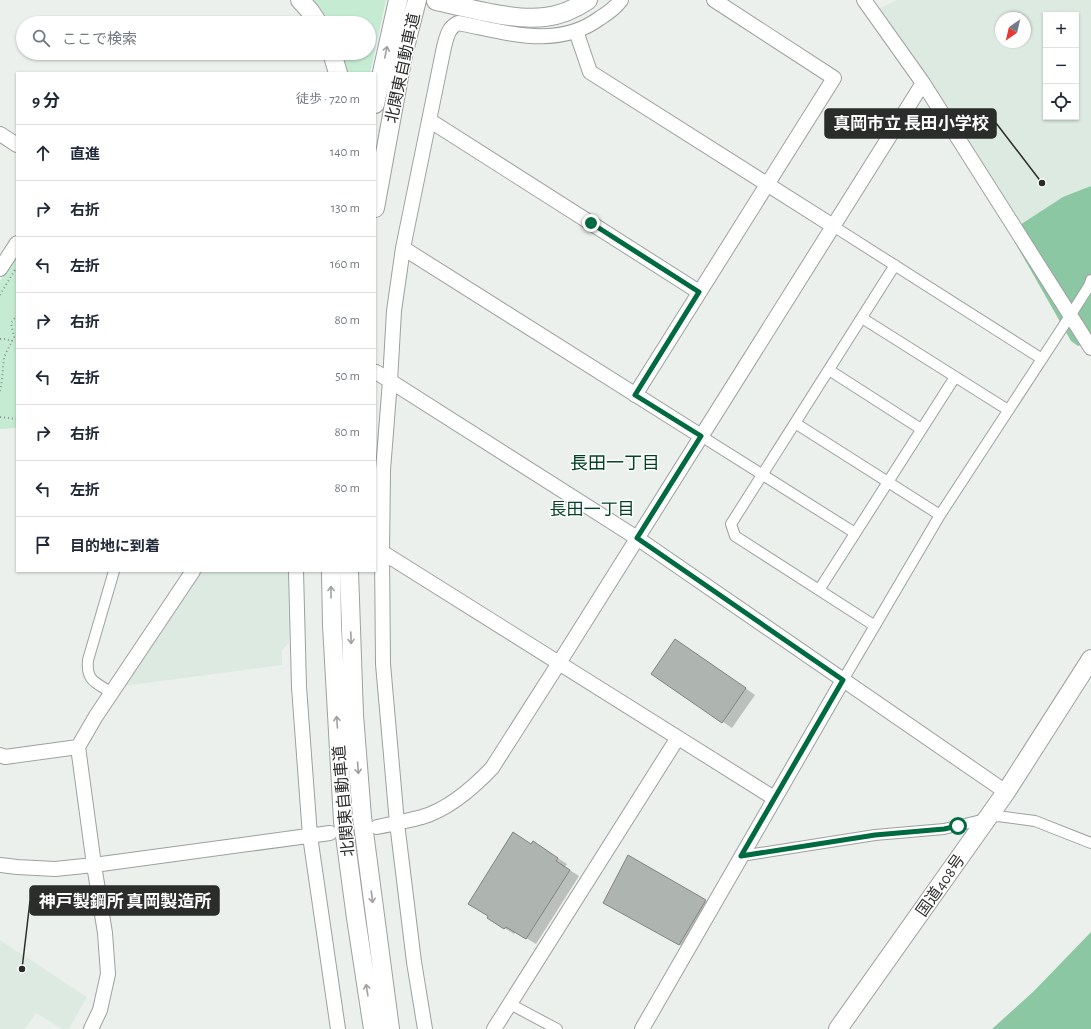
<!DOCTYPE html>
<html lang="ja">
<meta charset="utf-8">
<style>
body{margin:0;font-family:"Alegreya Sans","Noto Sans JP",sans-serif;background:#f6f6f7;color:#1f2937}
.controls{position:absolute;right:12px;top:12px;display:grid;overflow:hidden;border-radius:0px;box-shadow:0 1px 3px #0004}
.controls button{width:36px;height:36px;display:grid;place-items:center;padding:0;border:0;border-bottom:1px solid #e0e1e3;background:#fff;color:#1f2937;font:20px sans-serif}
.compass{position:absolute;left:995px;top:12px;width:36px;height:36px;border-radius:50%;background:#fff;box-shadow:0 1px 3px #0004;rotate:214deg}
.stop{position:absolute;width:12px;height:12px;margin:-9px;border:3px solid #006a41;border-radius:50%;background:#fff}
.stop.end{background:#006a41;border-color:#fff;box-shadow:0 1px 4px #0008}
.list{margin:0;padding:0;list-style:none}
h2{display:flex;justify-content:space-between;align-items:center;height:52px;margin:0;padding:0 16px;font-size:17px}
h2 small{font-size:13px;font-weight:400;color:#747a83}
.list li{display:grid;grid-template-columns:26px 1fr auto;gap:12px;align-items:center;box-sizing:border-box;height:56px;padding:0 16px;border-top:1px solid #e0e1e3}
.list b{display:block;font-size:15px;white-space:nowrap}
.list em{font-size:13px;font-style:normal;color:#747a83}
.icon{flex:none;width:22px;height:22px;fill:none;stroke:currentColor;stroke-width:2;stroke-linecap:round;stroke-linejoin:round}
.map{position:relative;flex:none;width:1091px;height:1029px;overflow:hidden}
.search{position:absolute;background:#fff;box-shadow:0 1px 3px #0004;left:16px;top:16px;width:360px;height:44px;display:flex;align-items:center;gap:10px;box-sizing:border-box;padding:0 14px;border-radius:22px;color:#747a83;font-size:15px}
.panel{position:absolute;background:#fff;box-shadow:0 1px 3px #0004;left:16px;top:72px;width:360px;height:500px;border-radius:0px}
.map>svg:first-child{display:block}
.built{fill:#ddeae1;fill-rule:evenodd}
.green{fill:#c5ebd3}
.forest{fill:#8cc7a4}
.shadow{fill:#0003}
.building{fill:#aeb4b0;stroke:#808582}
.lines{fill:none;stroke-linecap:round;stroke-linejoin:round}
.street-casing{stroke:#9ca19e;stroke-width:12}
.secondary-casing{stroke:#9ca19e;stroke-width:16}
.highway-casing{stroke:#9ca19e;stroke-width:20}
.path{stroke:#909391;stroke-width:2;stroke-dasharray:1 3;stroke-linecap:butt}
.street{stroke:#fff;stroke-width:10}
.secondary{stroke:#fff;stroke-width:14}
.highway{stroke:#fff;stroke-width:18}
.oneway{stroke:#a0a0a0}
.route{stroke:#006a41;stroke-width:5}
.labels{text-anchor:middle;stroke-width:3;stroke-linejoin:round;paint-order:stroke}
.street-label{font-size:16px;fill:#2b2d2b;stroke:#fff}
.neighbourhood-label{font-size:17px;fill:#004327;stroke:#fff}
.quarter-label{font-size:18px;fill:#004327;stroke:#fff}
.leader{fill:none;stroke:#2b2d2b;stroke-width:1.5}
.callout-dot{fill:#2b2d2b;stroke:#fff;stroke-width:1.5}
.callout{fill:#2b2d2b;stroke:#2b2d2b;stroke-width:1.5}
.callout-label{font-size:17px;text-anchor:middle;font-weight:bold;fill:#fff}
</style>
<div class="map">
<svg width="1091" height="1029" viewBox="0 0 1091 1029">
<rect width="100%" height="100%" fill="#ebf0ed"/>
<path class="built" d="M897 0H1091V249L1070 301 879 9ZM1046 15H1076V117H1046ZM1001 18H1025V42H1001Z
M200 571H288L289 643 282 650V665L124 686Z
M0 940 87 997 69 1029H62L36 1013 25 1029H0Z"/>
<path class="green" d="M307 0H386L370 73H345L339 53H369V23H326Z
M17 255V428L0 429V281Z"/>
<path class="forest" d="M1091 186V340L1087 343 1078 346 1071 341 1009 232 1063 197Z
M1091 932V1029H992L1033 992Z"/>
<path class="shadow" d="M685 646 755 695 732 728 652 674Z
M532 845 542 848 567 864 565 867 579 876 536 944 516 932 514 934 488 918Z
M628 857 715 907 689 950 604 902Z"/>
<path class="building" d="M675 639 746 688 722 723 651 674Z
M513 832 531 844 533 841 558 858 556 861 570 870 526 939 506 927 504 929 487 918 488 916 468 904Z
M628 855 706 900 679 945 603 903Z"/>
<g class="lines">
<defs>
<path id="street" d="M833 226 1042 359
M862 318 1008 410
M829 370 921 429
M795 423 940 515
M701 436 855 533
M819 590 955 377
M875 626 735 536 731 524 895 265
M843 680 940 515 1070 316 1089 286 1091 280
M112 693C95 682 86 681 88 660L114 571
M741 856 875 835 944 829 998 816 1035 821 1091 843
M510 1004 557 1029"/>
<path id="secondary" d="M864 0 923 83 1091 348
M576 31 590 72 833 226
M429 120 699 292
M0 134 17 145
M403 248 701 436
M0 269 17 243
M376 372 637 538 1006 792
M635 395 834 78 714 0
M382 552 774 798
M296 571 299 687 310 836 338 1029
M0 755 5 757 78 747
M377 827C392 824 407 821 422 817 449 809 473 788 492 768L559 663 923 83
M0 865 17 867 55 869 94 865 330 833
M91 1029 100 1010 108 974 105 933 94 865 78 747 96 716 193 571
M425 1029 414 962 397 823 383 664 382 552 383 470 390 381 394 311 403 248 444 47C447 36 448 28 458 23 506 32 557 50 600 18 608 13 616 7 621 0
M494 1029 677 739
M642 1029 843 680"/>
<path id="highway" d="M300 0 310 11 318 23
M436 1C468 8 513 21 545 17 561 15 575 9 588 0
M332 53 338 73
M375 104 398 0
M375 208 403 55 417 0
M331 571 332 625 343 821 356 918 373 1029
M349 571 354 715 362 817 390 1029
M838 1029 1006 792 1091 659"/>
</defs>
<use href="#street" class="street-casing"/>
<use href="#secondary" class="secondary-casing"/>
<use href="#highway" class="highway-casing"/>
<path class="path" d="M0 295 16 268
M0 339H5L13 341
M0 391 2 380 4 357 14 337 11 323 17 315
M0 417 17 419"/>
<use href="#street" class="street"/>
<use href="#secondary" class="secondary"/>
<use href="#highway" class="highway"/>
</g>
<defs><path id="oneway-shaft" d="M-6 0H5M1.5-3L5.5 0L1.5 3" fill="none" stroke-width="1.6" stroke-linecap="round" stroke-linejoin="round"/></defs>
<g class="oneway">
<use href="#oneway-shaft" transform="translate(386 52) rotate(-78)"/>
<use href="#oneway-shaft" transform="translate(331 592) rotate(-90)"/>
<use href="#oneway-shaft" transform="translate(351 638) rotate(88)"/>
<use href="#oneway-shaft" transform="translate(337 722) rotate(-94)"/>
<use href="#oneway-shaft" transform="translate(358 768) rotate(86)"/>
<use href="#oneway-shaft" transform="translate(372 897) rotate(83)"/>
<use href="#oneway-shaft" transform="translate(367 990) rotate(-99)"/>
</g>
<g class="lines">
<path class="route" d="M591 223 699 292 635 395 701 436 637 538 843 680 741 856 875 835 944 829 958 826"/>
</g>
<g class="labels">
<g class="street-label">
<text transform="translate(402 68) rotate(-78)" y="6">北関東自動車道</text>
<text transform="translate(343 801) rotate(-95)" y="6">北関東自動車道</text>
<text transform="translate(940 885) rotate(-55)" y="6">国道408号</text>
</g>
<g class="neighbourhood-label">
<text x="592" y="515">長田一丁目</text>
</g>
<g class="quarter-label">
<text x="615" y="469">長田一丁目</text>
</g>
</g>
<path class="leader" d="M1042 183L996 123M22 969L30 901"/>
<g class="callout-dot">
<circle cx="1042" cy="183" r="4"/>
<circle cx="22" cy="969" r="4"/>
</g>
<g class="callout">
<rect x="825" y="109" width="171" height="29" rx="4"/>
<rect x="30" y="886" width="189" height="29" rx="4"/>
</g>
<g class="callout-label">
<text x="911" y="129">真岡市立 長田小学校</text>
<text x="125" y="907">神戸製鋼所 真岡製造所</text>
</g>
</svg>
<div class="controls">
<button>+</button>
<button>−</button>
<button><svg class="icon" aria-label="locate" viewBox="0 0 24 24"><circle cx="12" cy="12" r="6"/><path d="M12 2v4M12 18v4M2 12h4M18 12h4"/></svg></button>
</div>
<svg class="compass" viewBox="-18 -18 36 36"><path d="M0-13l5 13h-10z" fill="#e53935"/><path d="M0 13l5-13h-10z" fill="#747a83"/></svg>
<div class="stop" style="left:958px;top:826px"></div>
<div class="stop end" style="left:591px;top:223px"></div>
<div class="search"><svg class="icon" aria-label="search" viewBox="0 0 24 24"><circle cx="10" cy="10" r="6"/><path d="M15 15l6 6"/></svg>ここで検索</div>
<section class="panel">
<h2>9 分<small>徒歩 · 720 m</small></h2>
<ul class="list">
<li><svg class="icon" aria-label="ahead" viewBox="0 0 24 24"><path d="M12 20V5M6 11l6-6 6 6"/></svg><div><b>直進</b></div><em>140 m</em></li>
<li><svg class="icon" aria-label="right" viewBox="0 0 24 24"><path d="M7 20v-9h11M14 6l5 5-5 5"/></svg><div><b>右折</b></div><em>130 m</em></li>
<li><svg class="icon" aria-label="left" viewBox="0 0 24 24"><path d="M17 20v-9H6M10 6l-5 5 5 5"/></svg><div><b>左折</b></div><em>160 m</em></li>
<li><svg class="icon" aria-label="right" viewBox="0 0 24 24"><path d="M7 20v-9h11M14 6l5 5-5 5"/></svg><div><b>右折</b></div><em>80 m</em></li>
<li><svg class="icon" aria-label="left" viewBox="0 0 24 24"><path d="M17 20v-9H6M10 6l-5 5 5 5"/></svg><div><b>左折</b></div><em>50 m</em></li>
<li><svg class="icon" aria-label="right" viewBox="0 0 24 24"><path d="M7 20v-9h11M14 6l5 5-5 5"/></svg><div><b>右折</b></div><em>80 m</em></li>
<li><svg class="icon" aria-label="left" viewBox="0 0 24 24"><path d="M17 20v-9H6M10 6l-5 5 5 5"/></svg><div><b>左折</b></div><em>80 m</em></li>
<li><svg class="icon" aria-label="arrive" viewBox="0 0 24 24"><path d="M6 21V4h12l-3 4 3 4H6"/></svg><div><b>目的地に到着</b></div></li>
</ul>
</section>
</div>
